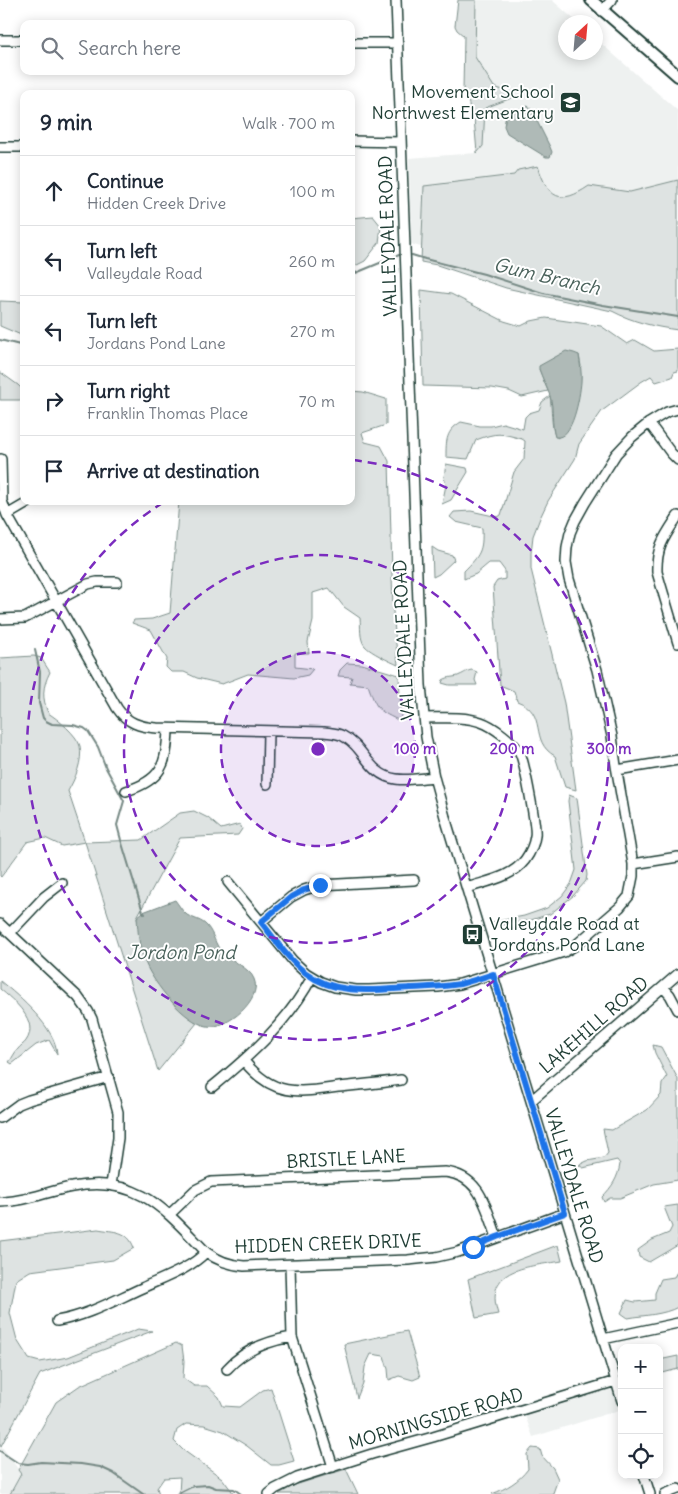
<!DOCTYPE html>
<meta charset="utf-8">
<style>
body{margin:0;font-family:Delius,sans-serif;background:#f2f2f3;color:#1f2937}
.controls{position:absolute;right:15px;bottom:15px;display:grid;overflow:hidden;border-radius:10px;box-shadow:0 2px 12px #0003}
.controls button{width:45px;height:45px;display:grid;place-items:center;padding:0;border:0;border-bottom:1px solid #e0e1e3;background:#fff;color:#1f2937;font:25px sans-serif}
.compass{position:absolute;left:558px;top:15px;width:45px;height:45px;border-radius:50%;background:#fff;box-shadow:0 2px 12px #0003;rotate:26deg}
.stop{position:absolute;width:15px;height:15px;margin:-11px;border:4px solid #1a73e8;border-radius:50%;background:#fff}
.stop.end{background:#1a73e8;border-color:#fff;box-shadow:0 1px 5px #0008}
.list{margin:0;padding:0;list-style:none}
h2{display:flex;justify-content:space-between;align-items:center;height:65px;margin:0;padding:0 20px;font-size:21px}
h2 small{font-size:16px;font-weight:400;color:#747a83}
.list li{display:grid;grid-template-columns:32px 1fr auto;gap:15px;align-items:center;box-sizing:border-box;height:70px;padding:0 20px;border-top:1px solid #e0e1e3}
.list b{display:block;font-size:19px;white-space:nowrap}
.list p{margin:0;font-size:16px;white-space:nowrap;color:#747a83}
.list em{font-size:16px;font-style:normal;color:#747a83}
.icon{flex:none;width:28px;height:28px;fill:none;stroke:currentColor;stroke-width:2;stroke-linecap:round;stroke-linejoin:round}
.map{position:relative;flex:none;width:678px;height:1494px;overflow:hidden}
.search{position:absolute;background:#fff;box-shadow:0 2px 12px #0003;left:20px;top:20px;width:335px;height:55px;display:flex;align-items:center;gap:12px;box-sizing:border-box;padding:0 18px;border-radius:10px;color:#747a83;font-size:19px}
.panel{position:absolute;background:#fff;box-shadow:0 2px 12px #0003;left:20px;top:90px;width:335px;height:415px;border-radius:10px}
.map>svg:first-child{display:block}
.built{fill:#eef1f0}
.green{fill:#dee3e2;stroke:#7e908b}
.water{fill:#afbab7;stroke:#758883}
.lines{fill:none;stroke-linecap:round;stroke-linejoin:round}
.stream{stroke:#758883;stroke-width:2}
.minor-casing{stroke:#1f3d34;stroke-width:12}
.major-casing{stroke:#1f3d34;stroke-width:14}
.minor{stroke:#fff;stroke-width:9}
.major{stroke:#fff;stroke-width:10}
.route{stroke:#1a73e8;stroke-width:6}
.ring{fill:none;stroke:#7b2cbf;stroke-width:2.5;stroke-dasharray:9 6}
.labels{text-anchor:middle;stroke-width:4;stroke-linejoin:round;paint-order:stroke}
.poi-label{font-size:18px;fill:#1f3d34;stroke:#fff;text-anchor:end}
.street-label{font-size:18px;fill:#1f3d34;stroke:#fff}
.water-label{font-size:19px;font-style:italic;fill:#4a625b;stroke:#fff}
.centre{fill:#7b2cbf;stroke:#fff;stroke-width:2.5}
.ring-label{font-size:15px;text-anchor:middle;font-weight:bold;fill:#7b2cbf;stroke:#fff;stroke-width:4;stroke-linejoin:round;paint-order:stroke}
</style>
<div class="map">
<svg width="678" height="1494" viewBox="0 0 678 1494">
<rect width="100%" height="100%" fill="#fff"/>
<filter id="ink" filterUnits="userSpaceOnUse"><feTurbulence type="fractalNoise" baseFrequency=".02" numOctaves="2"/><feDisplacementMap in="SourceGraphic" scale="10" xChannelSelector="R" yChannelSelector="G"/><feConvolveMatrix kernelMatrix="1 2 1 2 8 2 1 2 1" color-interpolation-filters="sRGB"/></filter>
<g filter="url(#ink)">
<path class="built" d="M467 0H552L577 22H566V52H596V39L678 111V264L587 298 411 244 409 158 477 153Z
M612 1387 619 1410 533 1437 524 1413Z
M0 1444 21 1473 10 1494H0Z"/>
<path class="green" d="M458 0H476L475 57 494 87 509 92 514 97 485 108 483 146 477 153 474 118 470 113 469 104 463 91 464 36 457 30 455 26Z
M538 166C548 198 560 206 589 186L630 192 678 180V330C655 327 633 322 612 311L506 288 437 265 421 262 424 186 514 175 518 170Z
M373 216 381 226 379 243 365 261 351 268V218Z
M421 290 451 294 504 321 521 326 531 321 546 318 601 326 627 344 635 340 654 351 678 349V371L674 372 672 377 656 382 651 376 641 382 602 411 579 444 575 459 548 501 540 518 533 536 531 553V569L564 703 576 790 565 787 555 756C528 741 549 713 517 701L514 691 500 685 493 587 497 581 505 579V571L499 563H489L476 574 464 579V571C480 555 483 551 482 528L456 522 450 517 454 512 471 511 498 517 501 515 514 472 524 459 525 441 522 439C501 433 497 432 476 440L468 459 446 457C446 440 446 431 461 422L480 426H491L503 423 523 429 525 417 529 413 539 410 542 402 550 396C552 408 551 426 555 436L558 438 581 366 579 355 539 369 548 391 522 397 509 391 492 388 423 386Z
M0 301 24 302V335H21L0 326Z
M0 372 18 385 24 391V400H0Z
M351 391 363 392 386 399V425L362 433 365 442 381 446 389 461 393 611 398 665C391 662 370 652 365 646 359 639 361 626 360 618L344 607 329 588 313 593V621L308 642 309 653H295V667L313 669 308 675 294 678 248 674 222 684 197 678 184 672H171L166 667 167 659 151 630 132 623 134 620 152 619 170 613 179 501H351Z
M446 464 467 468 468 472 451 500 442 504 446 485 444 477Z
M432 547 438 551 452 555 454 560 439 574 433 577Z
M34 656 41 658 50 672C42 688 42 697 48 713 58 719 77 735 80 746 83 761 75 779 68 791L85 842 141 840 180 813 194 811 208 818 221 829 240 824 242 829 238 835 180 838 137 917 149 970 175 1004 197 1023 158 1071 85 842 62 846 45 838 27 842 1 877 0 876V658Z
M347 663 362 664 399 675 401 717 398 720C376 710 376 707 368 685L350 683 352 677 338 676 340 670Z
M472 670 477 672 475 680 477 685H449L442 683 443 680C449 676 455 678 460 675 465 673 466 671 472 670Z
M569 795 577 798 587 875 586 881 573 896 550 914 531 920 492 927 493 922 524 916 547 908 562 896 571 884 576 870 568 801Z
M0 981C20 997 56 1028 57 1054L49 1040 36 1045 12 1064 9 1062C13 1057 14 1053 18 1049 20 1046 24 1044 26 1041 40 1021 13 1000 0 989Z
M653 1045 661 1047 678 1079V1180L654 1184 620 1198H610L604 1202 602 1197C612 1187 618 1178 620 1164L617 1160 583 1168 579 1165 587 1161 604 1158 608 1153 603 1129 612 1130 647 1110 661 1095 662 1084 667 1077 655 1053Z
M678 1205V1245L649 1262 639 1257 638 1250 652 1240 669 1233 672 1227 664 1207Z
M98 1229C114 1232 128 1230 134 1248L113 1260 30 1271 16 1280 10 1313 17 1340 29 1359 40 1362 68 1357 138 1329 152 1331 40 1374 1 1446 0 1444V1241Z
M558 1245 562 1261C529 1267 483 1267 498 1314L476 1318 468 1279 555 1246Z
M678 1270V1307C663 1315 645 1315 628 1318L621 1313 627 1300 635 1302 655 1300V1293L661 1279 674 1277Z
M407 1331 420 1377 413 1380 399 1376 389 1380 388 1369 384 1356 371 1354 365 1367 363 1383 357 1398 344 1344Z
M176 1343 182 1346 184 1361 183 1378 194 1386H207L219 1397 223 1406 240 1407 263 1390 271 1388 294 1461 279 1465H271L247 1446 223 1431 204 1425 186 1424 177 1430 174 1441 183 1450 222 1478 234 1494H179L180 1477 164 1478 157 1488 159 1494H10L21 1474 18 1470 56 1402 79 1386Z
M678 1356V1369L659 1374V1360Z
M532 1448 540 1449 542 1456 553 1468 558 1479 553 1493 551 1494H492C507 1488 518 1482 528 1469L527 1454Z
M346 1469 358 1494H279L295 1485Z"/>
<path class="water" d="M528 106 531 109 550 147 552 152 550 157H546L541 154 507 133 504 126 506 115Z
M566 351 574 353 579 355C580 364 582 373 581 382 580 395 573 441 555 437 551 424 554 409 550 396 547 387 542 378 539 369V366Z
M175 900C179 905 182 911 187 915 194 919 202 920 207 926 214 934 215 945 222 952 231 961 250 968 254 979 263 999 227 1030 207 1026 185 1023 153 983 145 962 139 948 138 932 137 917L143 912Z"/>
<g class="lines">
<path class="stream" d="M412 255 425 259 484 274 543 293 603 305 678 317
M351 275 399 255
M0 340 24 346
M35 650 40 672 39 703 43 718 46 721 52 724 73 725 84 728 88 731 98 747 106 768 124 801 117 825 121 840 143 912 145 914
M0 1451 18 1463 28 1464 41 1462 81 1464 100 1467 113 1473 143 1494
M177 1494 193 1486 208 1485 216 1488 234 1489 241 1494"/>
<defs>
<path id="minor" d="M396 0 421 685 426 737 434 777 445 817 622 1401
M602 11 612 0
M0 40H24
M351 43H398
M351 141 401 142
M0 147H24
M649 423 671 453 678 460
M1 459 2 501 7 515 117 708C127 723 140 727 157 728L324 732C331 733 337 733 343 736 365 747 368 775 396 779 408 781 422 778 434 777
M7 515 31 501
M678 516C665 536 656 547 657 572L678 643
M0 619 25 618 88 584 97 582H117
M424 718C443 718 463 716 481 722 493 726 514 742 520 753 524 761 537 828 535 836 534 844 530 853 525 860 511 878 487 881 467 888
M617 770 678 760
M267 784 268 731
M126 791C162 780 167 764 168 729
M633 864 678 857
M228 882 293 961 306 973 321 982 335 987 356 990H369L438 987 460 984 564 952 576 945 620 907 629 896 633 876V864L616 766 612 736 597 670 569 579 566 562 567 547 570 533 575 521 585 503 616 454 632 437 649 423 667 412 678 409
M261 922 291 897 304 890 320 885 414 880
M0 924 78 997 88 1011 92 1019 118 1112V1138L111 1185
M10 933 44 897 62 883
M663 987 670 995 678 1010
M244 1061C273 1097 298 1093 339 1087 360 1085 381 1083 401 1080
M212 1087C251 1055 288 1022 312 977
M532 1100 678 974
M0 1118 19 1104 29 1100 109 1077
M0 1202C25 1202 48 1191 72 1187 137 1174 165 1210 206 1252 218 1261 229 1265 244 1266L408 1260 436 1257 458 1252 565 1213
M169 1215 195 1190 211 1182 445 1172C481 1176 486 1208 497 1237
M290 1265 292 1337 333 1467
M57 1321C87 1316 115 1300 142 1288 163 1278 190 1269 206 1252
M603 1339 678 1323
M227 1369C244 1350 267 1341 292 1337
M644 1475 650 1494
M269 1494 275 1489 297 1478 372 1454 433 1437 616 1381
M665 1494 678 1489"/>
<path id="major" d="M591 0 678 76"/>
</defs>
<use href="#minor" class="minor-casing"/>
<use href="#major" class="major-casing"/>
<use href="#minor" class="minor"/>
<use href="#major" class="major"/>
</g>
</g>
<g class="lines" filter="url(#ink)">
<path class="route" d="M320 885 304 890 291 897 261 922C274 938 289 961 306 973 336 996 375 990 410 988 427 987 443 987 460 984 471 981 482 978 493 974L565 1213 497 1237 473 1247"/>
</g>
<circle cx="318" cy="749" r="97" fill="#7b2cbf" fill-opacity=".12"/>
<g class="ring">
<circle cx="318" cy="749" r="97"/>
<circle cx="318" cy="749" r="194"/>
<path d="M353 460A291 291 0 1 1 164 502"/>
</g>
<defs>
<symbol id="school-square" viewBox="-11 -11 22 22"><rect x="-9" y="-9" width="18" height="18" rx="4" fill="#1f3d34" stroke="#fff"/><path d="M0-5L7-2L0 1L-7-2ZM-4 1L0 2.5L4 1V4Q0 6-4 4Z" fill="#fff"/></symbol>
<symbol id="bus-square" viewBox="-11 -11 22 22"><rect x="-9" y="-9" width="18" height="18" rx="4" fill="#1f3d34" stroke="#fff"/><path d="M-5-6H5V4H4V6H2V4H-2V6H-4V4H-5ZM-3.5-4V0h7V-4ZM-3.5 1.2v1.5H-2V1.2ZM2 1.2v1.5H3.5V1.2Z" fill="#fff"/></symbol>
</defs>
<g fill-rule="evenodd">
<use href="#school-square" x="558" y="90" width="25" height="25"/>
<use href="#bus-square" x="460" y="922" width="25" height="25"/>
</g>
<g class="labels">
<g class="poi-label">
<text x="554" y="98">Movement School<tspan x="554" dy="21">Northwest Elementary</tspan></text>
<text x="489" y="930" text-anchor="start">Valleydale Road at<tspan x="489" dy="21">Jordans Pond Lane</tspan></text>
</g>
<g class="street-label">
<text transform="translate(388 236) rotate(-92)" y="6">VALLEYDALE ROAD</text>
<text transform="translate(404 640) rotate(-93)" y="6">VALLEYDALE ROAD</text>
<text transform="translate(594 1025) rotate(-41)" y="6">LAKEHILL ROAD</text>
<text transform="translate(346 1159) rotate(-3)" y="6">BRISTLE LANE</text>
<text transform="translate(574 1186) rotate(73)" y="6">VALLEYDALE ROAD</text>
<text transform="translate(328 1244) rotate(-2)" y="6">HIDDEN CREEK DRIVE</text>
<text transform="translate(436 1419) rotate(-16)" y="6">MORNINGSIDE ROAD</text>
</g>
<g class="water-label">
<text transform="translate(547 276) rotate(13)" y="7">Gum Branch</text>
<text x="181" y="959">Jordon Pond</text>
</g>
</g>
<circle cx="318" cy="749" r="8" class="centre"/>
<g class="ring-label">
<text x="415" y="754">100 m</text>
<text x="512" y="754">200 m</text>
<text x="609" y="754">300 m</text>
</g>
</svg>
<div class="controls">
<button>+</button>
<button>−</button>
<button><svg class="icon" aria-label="locate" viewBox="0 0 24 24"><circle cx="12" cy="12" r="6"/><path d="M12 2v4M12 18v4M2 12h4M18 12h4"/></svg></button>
</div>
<svg class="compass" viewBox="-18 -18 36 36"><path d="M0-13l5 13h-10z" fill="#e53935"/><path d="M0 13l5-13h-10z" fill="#747a83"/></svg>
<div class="stop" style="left:473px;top:1247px"></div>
<div class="stop end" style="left:320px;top:885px"></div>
<div class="search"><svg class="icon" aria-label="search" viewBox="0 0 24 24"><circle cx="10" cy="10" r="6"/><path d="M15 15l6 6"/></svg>Search here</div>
<section class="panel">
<h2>9 min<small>Walk · 700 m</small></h2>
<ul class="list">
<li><svg class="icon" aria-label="ahead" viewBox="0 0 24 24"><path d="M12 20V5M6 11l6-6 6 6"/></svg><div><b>Continue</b><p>Hidden Creek Drive</p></div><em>100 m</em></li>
<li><svg class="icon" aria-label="left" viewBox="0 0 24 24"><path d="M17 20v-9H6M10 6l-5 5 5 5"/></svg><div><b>Turn left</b><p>Valleydale Road</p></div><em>260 m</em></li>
<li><svg class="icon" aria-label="left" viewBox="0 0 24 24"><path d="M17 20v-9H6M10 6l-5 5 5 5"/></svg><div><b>Turn left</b><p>Jordans Pond Lane</p></div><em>270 m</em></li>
<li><svg class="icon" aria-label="right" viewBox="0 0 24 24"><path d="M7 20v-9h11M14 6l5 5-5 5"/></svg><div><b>Turn right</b><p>Franklin Thomas Place</p></div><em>70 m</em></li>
<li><svg class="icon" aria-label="arrive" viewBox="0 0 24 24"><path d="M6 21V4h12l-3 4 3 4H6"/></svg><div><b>Arrive at destination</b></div></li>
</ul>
</section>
</div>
